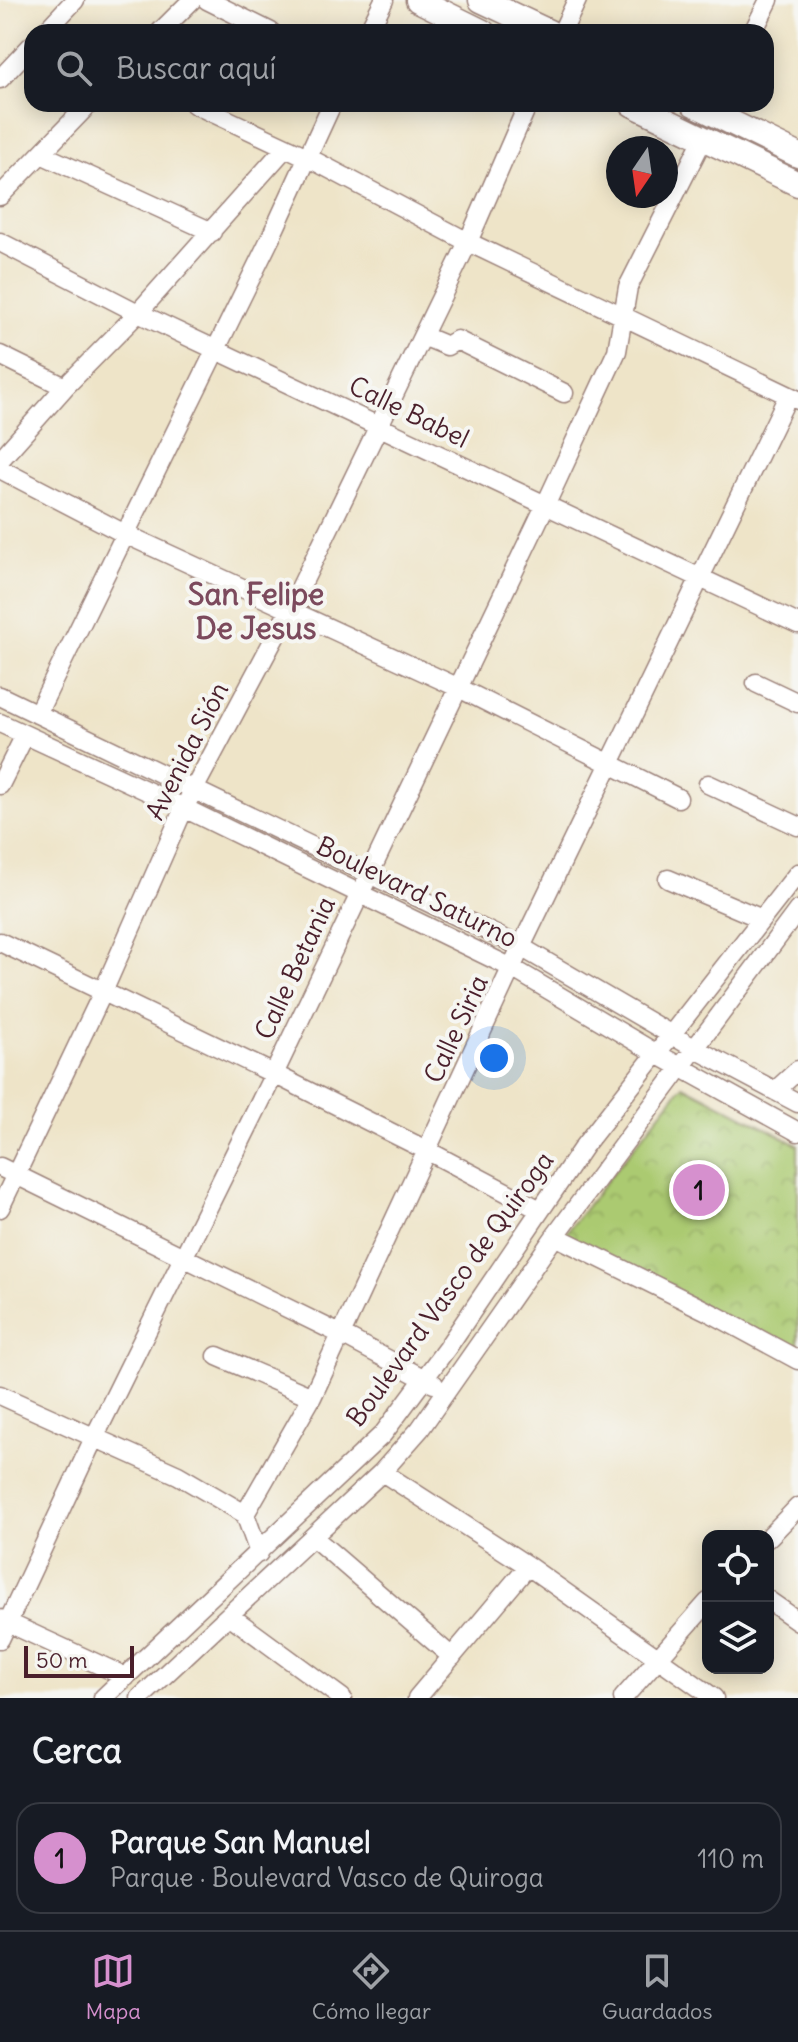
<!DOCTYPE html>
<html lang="es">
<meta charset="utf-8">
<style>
body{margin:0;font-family:Delius,sans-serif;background:#20242c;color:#f1f3f6}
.controls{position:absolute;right:24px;bottom:24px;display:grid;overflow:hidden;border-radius:16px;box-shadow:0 4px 20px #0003}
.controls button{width:72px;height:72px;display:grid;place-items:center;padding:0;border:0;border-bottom:2px solid #363941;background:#171b24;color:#f1f3f6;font:40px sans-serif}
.compass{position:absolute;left:606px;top:136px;width:72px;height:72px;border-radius:50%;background:#171b24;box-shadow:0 4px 20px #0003;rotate:193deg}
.scale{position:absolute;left:24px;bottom:20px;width:110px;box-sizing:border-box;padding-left:8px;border:4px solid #4a1f2b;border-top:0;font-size:22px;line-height:28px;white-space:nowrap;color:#4a1f2b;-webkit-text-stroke:6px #f6f6f2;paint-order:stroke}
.you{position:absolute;left:494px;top:1058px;width:28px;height:28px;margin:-20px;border:6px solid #fff;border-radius:50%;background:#1a73e8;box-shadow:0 0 0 12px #1a73e833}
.badge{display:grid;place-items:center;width:52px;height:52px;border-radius:50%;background:#d690ce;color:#111;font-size:26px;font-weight:700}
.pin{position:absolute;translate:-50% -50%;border:4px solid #fff;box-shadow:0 2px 8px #0006}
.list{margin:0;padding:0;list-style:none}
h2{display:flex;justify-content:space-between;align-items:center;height:104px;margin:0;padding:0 32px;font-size:34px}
h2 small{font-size:26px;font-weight:400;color:#9ea1a6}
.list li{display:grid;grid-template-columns:52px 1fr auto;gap:24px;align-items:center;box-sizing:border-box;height:112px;margin:0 16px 16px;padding:0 16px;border:2px solid #363941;border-radius:24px}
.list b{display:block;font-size:30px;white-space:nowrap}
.list p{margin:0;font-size:26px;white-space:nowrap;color:#9ea1a6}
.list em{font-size:26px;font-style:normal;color:#9ea1a6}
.icon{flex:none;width:44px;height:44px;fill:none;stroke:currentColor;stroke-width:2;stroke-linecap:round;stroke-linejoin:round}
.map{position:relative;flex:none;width:798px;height:1698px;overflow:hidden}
.search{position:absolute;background:#171b24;box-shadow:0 4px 20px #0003;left:24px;right:24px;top:24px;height:88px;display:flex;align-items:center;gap:20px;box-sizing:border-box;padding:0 28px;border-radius:24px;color:#9ea1a6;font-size:30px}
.sheet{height:232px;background:#171b24}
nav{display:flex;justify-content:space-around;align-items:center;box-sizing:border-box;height:112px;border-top:2px solid #363941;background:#171b24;font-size:22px;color:#9ea1a6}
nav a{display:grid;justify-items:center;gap:4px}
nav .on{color:#d690ce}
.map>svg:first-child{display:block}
.park{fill:url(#park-crowns);stroke:#7a744e;stroke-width:2}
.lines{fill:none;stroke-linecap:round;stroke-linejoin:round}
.minor-casing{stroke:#9c827a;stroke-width:21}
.major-casing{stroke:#9c827a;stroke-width:27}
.minor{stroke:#fff;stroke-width:18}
.major{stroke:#fff;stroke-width:24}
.labels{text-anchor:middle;stroke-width:8;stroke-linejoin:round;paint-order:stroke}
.street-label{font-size:26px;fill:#4a1f2b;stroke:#f6f6f2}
.quarter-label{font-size:30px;font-weight:bold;fill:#7c4a5d;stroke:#f6f6f2}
</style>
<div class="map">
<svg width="798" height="1698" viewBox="0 0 798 1698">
<defs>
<pattern id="park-crowns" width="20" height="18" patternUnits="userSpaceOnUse" patternTransform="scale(2)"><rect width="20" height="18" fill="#abca71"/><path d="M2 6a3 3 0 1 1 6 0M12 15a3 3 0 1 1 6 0" fill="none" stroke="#95ad62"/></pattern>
</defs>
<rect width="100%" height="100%" fill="#f6f6f2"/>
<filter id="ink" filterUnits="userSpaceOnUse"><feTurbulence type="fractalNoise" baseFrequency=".0125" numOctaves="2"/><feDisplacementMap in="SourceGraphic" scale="16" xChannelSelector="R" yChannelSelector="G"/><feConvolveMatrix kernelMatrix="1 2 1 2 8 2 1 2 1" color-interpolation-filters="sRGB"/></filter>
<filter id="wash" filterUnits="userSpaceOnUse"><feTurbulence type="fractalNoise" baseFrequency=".006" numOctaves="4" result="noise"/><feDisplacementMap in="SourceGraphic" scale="32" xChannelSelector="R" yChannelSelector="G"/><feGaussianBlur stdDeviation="1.8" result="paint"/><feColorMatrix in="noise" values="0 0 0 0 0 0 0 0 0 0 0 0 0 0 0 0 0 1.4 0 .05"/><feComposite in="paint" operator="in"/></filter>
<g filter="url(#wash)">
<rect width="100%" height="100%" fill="#eee4c8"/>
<path class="park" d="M683 1085 798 1145V1355L564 1235Z"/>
</g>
<g filter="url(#ink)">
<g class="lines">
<defs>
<path id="minor" d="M207 0 271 32
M45 32 75 0
M160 32 192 0
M368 32 384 0
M562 32 577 0
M753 32 769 0
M0 79 32 45
M194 104 307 157 468 242 798 400
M41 154 212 232
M0 196 89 104
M0 242 138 313 798 624
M423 336 447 346 457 340 564 393
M0 355 65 387
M0 460 65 387 138 313 286 147
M0 469 125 534 457 687 678 798
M756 683 798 703
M0 696 521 947 694 1048 798 1103
M37 714 270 239 332 104
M0 723 184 808 512 968 657 1054 798 1132
M708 784 798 826
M0 785 25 735
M668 879 762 919
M0 942 274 1074 428 1151 540 1210
M775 1091 798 1070
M0 1167 342 1335 434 1384
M0 1208 102 994 184 808 290 609 468 242 528 104
M555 1236 713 1314 798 1360
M217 1356 312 1397
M0 1395 178 1475 245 1514
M382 1472 528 1566 714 1698
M313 1537 452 1657
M768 1538 798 1507
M259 1553 245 1514 312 1397 521 947 788 396
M768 1600 798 1621
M229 1615 342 1698
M0 1619 126 1677
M0 1639 94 1438 274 1074 545 506 617 351 628 287 703 139
M103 1698 383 1434 447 1348 584 1146 798 873
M140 1698 382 1472 420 1429 555 1236 798 910
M417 1698 528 1566
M623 1698 708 1602"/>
<path id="major" d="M418 0 483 32
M481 0 549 32
M632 104 798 184
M694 104 798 155"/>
</defs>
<use href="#minor" class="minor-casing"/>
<use href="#major" class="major-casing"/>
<use href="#minor" class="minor"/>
<use href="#major" class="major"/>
</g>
</g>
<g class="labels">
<g class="street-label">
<text transform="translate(409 412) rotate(26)" y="9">Calle Babel</text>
<text transform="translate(187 751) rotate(-63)" y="9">Avenida Sión</text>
<text transform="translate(417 892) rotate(26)" y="9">Boulevard Saturno</text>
<text transform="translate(295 968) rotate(-65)" y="9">Calle Betania</text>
<text transform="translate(456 1029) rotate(-65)" y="9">Calle Siria</text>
<text transform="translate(450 1289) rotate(-54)" y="9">Boulevard Vasco de Quiroga</text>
</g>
<g class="quarter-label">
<text x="256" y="605">San Felipe<tspan x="256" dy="34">De Jesus</tspan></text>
</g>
</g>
</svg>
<div class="controls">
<button><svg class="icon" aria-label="locate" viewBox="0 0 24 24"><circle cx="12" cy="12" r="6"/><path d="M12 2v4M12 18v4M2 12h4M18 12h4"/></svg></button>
<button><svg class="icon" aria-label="layers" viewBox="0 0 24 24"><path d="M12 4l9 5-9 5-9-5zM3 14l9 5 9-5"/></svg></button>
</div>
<svg class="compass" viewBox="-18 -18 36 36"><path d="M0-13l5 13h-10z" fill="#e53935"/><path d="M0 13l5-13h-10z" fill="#9ea1a6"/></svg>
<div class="scale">50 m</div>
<div class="you"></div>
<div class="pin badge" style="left:699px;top:1190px">1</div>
<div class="search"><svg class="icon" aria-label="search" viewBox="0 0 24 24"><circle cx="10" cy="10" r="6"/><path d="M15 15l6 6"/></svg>Buscar aquí</div>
</div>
<section class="sheet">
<h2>Cerca<small></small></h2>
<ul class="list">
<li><span class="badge">1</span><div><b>Parque San Manuel</b><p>Parque · Boulevard Vasco de Quiroga</p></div><em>110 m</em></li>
</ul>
</section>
<nav>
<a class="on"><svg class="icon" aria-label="map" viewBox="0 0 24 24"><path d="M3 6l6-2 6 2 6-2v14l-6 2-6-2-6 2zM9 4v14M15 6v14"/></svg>Mapa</a>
<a><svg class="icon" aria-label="directions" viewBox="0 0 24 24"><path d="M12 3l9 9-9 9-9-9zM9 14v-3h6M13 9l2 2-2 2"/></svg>Cómo llegar</a>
<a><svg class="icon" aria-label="saved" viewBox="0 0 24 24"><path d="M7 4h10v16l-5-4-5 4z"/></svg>Guardados</a>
</nav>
